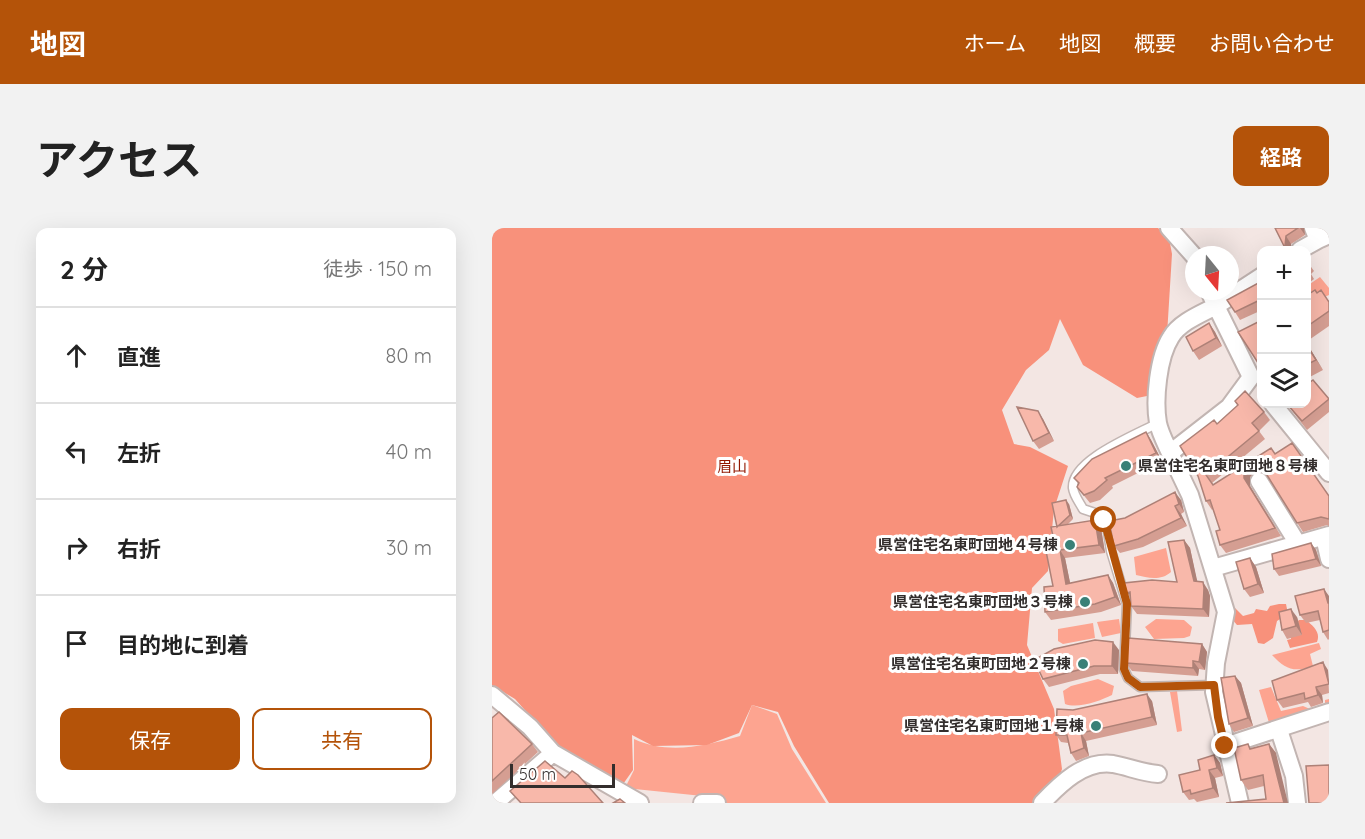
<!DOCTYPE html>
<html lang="ja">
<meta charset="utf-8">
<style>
body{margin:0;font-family:Quicksand,"Noto Sans JP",sans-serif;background:#f2f2f2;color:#222}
.controls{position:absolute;right:18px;top:18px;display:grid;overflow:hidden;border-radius:12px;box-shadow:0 6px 24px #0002}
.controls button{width:54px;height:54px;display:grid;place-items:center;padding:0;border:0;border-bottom:2px solid #e0e0e0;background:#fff;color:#222;font:30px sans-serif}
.compass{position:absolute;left:693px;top:18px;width:54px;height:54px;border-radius:50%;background:#fff;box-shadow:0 6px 24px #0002;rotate:162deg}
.scale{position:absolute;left:18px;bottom:15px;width:105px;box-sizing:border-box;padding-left:6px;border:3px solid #332e2d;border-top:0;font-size:16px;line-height:21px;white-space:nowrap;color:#332e2d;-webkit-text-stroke:4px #fff;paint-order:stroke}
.stop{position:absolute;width:18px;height:18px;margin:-14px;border:4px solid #b45309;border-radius:50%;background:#fff}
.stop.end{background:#b45309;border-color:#fff;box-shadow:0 2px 6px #0008}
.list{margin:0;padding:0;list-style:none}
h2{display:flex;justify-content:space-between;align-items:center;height:78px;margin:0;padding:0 24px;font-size:26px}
h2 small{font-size:20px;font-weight:400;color:#767676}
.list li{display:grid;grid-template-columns:39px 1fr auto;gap:18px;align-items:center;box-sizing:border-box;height:96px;padding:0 24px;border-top:2px solid #e0e0e0}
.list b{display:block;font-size:22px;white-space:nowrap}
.list em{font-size:20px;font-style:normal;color:#767676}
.actions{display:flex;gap:12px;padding:18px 24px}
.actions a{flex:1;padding:14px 0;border:2px solid #b45309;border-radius:12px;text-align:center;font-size:21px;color:#b45309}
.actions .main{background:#b45309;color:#fff}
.icon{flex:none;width:33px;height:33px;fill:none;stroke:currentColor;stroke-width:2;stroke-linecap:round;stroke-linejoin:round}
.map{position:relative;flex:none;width:837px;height:575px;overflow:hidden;border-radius:12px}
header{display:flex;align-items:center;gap:36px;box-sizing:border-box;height:84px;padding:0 30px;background:#b45309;color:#fff}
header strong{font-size:28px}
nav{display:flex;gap:33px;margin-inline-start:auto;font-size:21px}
.intro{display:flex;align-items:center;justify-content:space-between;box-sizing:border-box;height:144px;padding:0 36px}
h1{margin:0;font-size:42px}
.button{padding:15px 27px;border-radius:12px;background:#b45309;color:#fff;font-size:21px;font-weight:700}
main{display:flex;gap:36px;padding:0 36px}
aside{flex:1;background:#fff;border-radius:12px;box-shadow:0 6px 24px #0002}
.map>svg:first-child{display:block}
.green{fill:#fda490}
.forest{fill:#f8917b}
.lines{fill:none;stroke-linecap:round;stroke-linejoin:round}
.service-casing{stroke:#c2b5b2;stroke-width:11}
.minor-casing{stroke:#c2b5b2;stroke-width:20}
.service{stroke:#fff;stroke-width:8}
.minor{stroke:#fff;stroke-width:16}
.wall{fill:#d59e92}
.shaded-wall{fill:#ae8177}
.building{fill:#f8b8aa;stroke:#ae8177;stroke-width:1.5}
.route{stroke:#b45309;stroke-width:8}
.poi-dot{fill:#3a8077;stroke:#fff;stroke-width:2}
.labels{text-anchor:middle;stroke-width:6;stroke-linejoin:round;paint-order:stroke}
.poi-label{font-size:15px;font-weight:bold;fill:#332e2d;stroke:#fff;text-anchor:end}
.park-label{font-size:15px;fill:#921800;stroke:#fff}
</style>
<header>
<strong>地図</strong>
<nav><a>ホーム</a><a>地図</a><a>概要</a><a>お問い合わせ</a></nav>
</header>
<div class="intro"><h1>アクセス</h1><a class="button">経路</a></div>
<main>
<aside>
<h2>2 分<small>徒歩 · 150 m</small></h2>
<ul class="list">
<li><svg class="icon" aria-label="ahead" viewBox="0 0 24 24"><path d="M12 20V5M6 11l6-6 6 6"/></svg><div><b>直進</b></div><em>80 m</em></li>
<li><svg class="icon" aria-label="left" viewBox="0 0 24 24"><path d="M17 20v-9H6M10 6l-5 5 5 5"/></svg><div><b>左折</b></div><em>40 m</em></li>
<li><svg class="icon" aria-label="right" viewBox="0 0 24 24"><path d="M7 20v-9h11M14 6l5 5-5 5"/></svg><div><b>右折</b></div><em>30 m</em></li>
<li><svg class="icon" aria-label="arrive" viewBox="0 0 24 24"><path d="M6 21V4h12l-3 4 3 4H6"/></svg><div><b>目的地に到着</b></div></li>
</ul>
<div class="actions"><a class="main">保存</a><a>共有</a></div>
</aside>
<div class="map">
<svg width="837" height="575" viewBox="0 0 837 575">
<rect width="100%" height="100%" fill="#f3e6e3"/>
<path class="green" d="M828 49 837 60V67L815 77V58Z
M674 320 679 344C669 353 656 350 644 347L642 329Z
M627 391 629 405 610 409 605 394Z
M664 391 692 392 700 399 698 408 692 410 662 411 653 399Z
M601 395 603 410 571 416 566 413V401Z
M827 415 829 421 818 426 821 438C802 445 793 441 780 427Z
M606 451 622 458 620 467C608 473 586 481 573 476L571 463 579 458Z
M779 459 789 483 811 478 818 481 833 478V472L837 471V479L778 498 767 462Z
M685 463 690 503 685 504 678 464Z
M260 477 285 486 300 521 334 575H233L230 570 133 560 142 542V511C176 527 213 518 248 508Z"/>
<path class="forest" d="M0 0H666L677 10 680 26 675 107 660 167 645 170 591 137 568 91 557 122 534 142 510 182 522 216 538 219 576 238 562 281 556 343 540 360 535 417 562 481 570 541 559 575H337L302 518 286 484 260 477 247 505 215 517 161 518 140 507 141 542 129 559 64 517 23 471 0 457Z
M787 376H794L796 386 785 393 781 410 772 416 766 415 760 396 745 397 740 391 739 381 743 380 751 388 762 385 764 381 775 383 778 378Z
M807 392H814C821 398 829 404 825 414L798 420 795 412 799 411 798 401Z"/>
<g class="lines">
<defs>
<path id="service" d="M666 195C644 207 579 232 581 260 582 268 588 275 591 281L603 285 615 297 619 323 635 376 632 441 636 450 648 459 722 457"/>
<path id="minor" d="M677 0 702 28
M821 0 826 12 837 7
M808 22 826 12
M717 63 724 78 770 48
M724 78 759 149 737 179 678 225C674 216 668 205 666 195 662 172 666 129 679 109 688 94 709 86 724 78Z
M781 176 837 245
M678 225 698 267 734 384 724 435 722 464 748 575
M767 253 806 316
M832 309 837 331
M721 340 837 307
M0 467 38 499 61 525 148 575
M787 502 802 548 805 575
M733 518 837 484
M3 575 61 525
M210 575H225
M550 575C568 556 592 532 621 536 637 539 650 545 666 546"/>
</defs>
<use href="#service" class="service-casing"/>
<use href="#minor" class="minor-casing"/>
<use href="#service" class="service"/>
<use href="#minor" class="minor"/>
</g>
<path class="wall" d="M783 0H812L813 7 799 16V22H794Z
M814 32 822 43 819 46 822 51 814 57Z
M770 53V82L748 92 743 84Z
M825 65 837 73V98L814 114V68Z
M717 95 723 104 730 118 707 132 701 123Z
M814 114 831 142 814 151Z
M821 152 837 171V184L815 202 795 176Z
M743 173 772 184 778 192 767 203 773 211 720 255 721 257 779 220 783 226 837 268V298L835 297 811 304 774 246 771 244H762L758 249V258L789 308 734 325 728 317V302L721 281 720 282 714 273 706 248 725 196 746 178Z
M551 191 562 213 547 221 541 213Z
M654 204 659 212 670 233 620 258 621 260 608 272 598 275 585 259 587 256 582 250Z
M689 272 692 284 689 286 695 298 651 319 628 325 622 318Z
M577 276 581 291 575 297 603 292 609 300 613 325 573 330 578 355 616 347 621 355 629 377 609 384 559 392 553 384 561 358 558 322 561 308Z
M692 312 698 320 705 354 716 362 718 368 717 389 645 386 639 378V370L635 365 685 354Z
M819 315 824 322 829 338 787 348 782 341Z
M758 330 764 339 772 365 758 369 752 361Z
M837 368V411L836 412 831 404 828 392 814 395 808 387Z
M805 389 810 407 795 411 790 402Z
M710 416 715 424 713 442 707 441 706 448 640 443 634 435Z
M627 422 626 446H608L557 459 551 451Z
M836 442 837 465 830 467 831 475 819 479 816 474 791 480 785 472Z
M743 448 749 455 761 498 742 504 737 496Z
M660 473 665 497 594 513 597 528 584 533 579 525 576 515 569 514 564 507 581 482Z
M0 490 40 516 46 524 0 566Z
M777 516 784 525 774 571 772 558 756 562 749 552 760 520Z
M722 527 728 535 731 548 723 550 727 569 705 574 702 571 697 572 691 564Z"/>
<path class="shaded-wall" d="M808 0H812L813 7Z
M794 8 799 16V22H796L793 18Z
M717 95 723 104 730 118 724 110Z
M814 114 831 142 814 116Z
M546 183 551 191 562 213 557 205Z
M654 204 659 212 670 233 664 225Z
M756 236 762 244 758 249V258L789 308 752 250V240Z
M683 264 689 272 692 284 687 276Z
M574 272 577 276 581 291 578 287Z
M683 278 689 286 695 298 689 290Z
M603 292 609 300 613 325 607 317Z
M692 312 698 320 707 361 702 353Z
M819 315 824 322 829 338 824 331Z
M568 322 573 330 580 364 574 356Z
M758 330 764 339 772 365 766 356Z
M616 347 621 355 629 377 623 369Z
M711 354 716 362 718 368 717 389 711 381Z
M832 361 837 368V377L836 375Z
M799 381 805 389 810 407 804 398Z
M621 414 627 422 626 446 620 438Z
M710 416 715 424 713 442 707 434Z
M701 433 707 441 706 448 701 440Z
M831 434 836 442 837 456Z
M743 448 749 455 761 498 756 490Z
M824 459 830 467 831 475 826 467Z
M655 466 660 473 665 497 660 489Z
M589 505 594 513 597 528 592 520Z
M777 516 784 525 796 575H792Z
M722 527 728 535 731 548 725 540Z
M717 542 723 550 727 569 721 560Z"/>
<path class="building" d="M783 0H806L794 8 793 18 797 22H794Z
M770 53V71L743 84 735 72Z
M823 62 825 65 829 62 837 74V83L814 99V68Z
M768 93 770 96V141L746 104Z
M717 95 724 110 701 123 694 109Z
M814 116 824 132 814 137Z
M821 152 837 171 810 193 795 176H814V157Z
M753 163 772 184 760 195 767 203 714 247 721 257 779 220 783 226 800 215 837 268V291L829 289 805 295 770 239 766 235 756 236 752 240V250L783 300 728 317 724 303 728 302 718 272 714 273 706 248 688 218 722 192 725 196 746 177 743 173Z
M525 179 546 183 557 205 541 213Z
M654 204 664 225 613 250 615 252 602 263 592 267 585 259 587 255 582 250 600 231Z
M683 264 687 276 683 278 689 290 646 311 622 318 617 293 633 290Z
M574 272 578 287 565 299 560 275Z
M603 292 607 317 568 322 574 356 616 347 623 369 603 376 553 384 552 359 561 358 554 323 558 322 555 310 561 308 559 299Z
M692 312 702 353 711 354 712 360 711 381 639 378 638 364 635 365 632 355 660 352 685 354 676 314Z
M819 315 824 331 782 341 780 326Z
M758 330 766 356 752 361 744 334Z
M832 361 836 375H837V402L831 404 826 383 808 387 803 368Z
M799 381 804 398 790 402 787 384Z
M636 410 710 416 707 434 701 433V440L634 435Z
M603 412 621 414 620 438H602L551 451 542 432 562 421Z
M831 434 837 456 824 459 826 467 813 471 812 465 785 472 780 453Z
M743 448 756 490 737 496 729 450Z
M655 466 660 489 589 505 592 520 579 525 575 507H564L565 481 581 482Z
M7 484 40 516 0 553V490Z
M756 516 758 521 777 516 792 575H734L774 571 771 547 749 552 742 520Z
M722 527 725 540 717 542 721 560 699 566 698 562 691 564 687 547 708 542 706 532Z
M53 533 73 550 80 543 86 547 111 575H29L18 563Z
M837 537V575H817L814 538Z
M128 571 133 575H121Z"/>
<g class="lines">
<path class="route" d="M612 292 635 376 632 441 636 450 648 459 722 457 726 489 733 518"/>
</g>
<g class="poi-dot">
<circle cx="634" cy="238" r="6"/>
<circle cx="578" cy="317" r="6"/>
<circle cx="593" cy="374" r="6"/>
<circle cx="591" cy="436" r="6"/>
<circle cx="604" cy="498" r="6"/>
</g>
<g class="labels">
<g class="poi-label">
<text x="646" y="243" text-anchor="start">県営住宅名東町団地８号棟</text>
<text x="566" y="322">県営住宅名東町団地４号棟</text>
<text x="581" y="379">県営住宅名東町団地３号棟</text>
<text x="579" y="441">県営住宅名東町団地２号棟</text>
<text x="592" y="503">県営住宅名東町団地１号棟</text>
</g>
<g class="park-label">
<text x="240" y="244">眉山</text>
</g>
</g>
</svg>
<div class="controls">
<button>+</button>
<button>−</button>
<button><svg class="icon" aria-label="layers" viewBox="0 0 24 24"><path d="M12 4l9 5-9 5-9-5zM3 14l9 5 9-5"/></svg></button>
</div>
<svg class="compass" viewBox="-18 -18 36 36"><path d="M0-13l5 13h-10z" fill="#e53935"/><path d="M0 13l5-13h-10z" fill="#767676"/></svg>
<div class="scale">50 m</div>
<div class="stop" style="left:612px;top:292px"></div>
<div class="stop end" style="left:733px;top:518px"></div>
</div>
</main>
